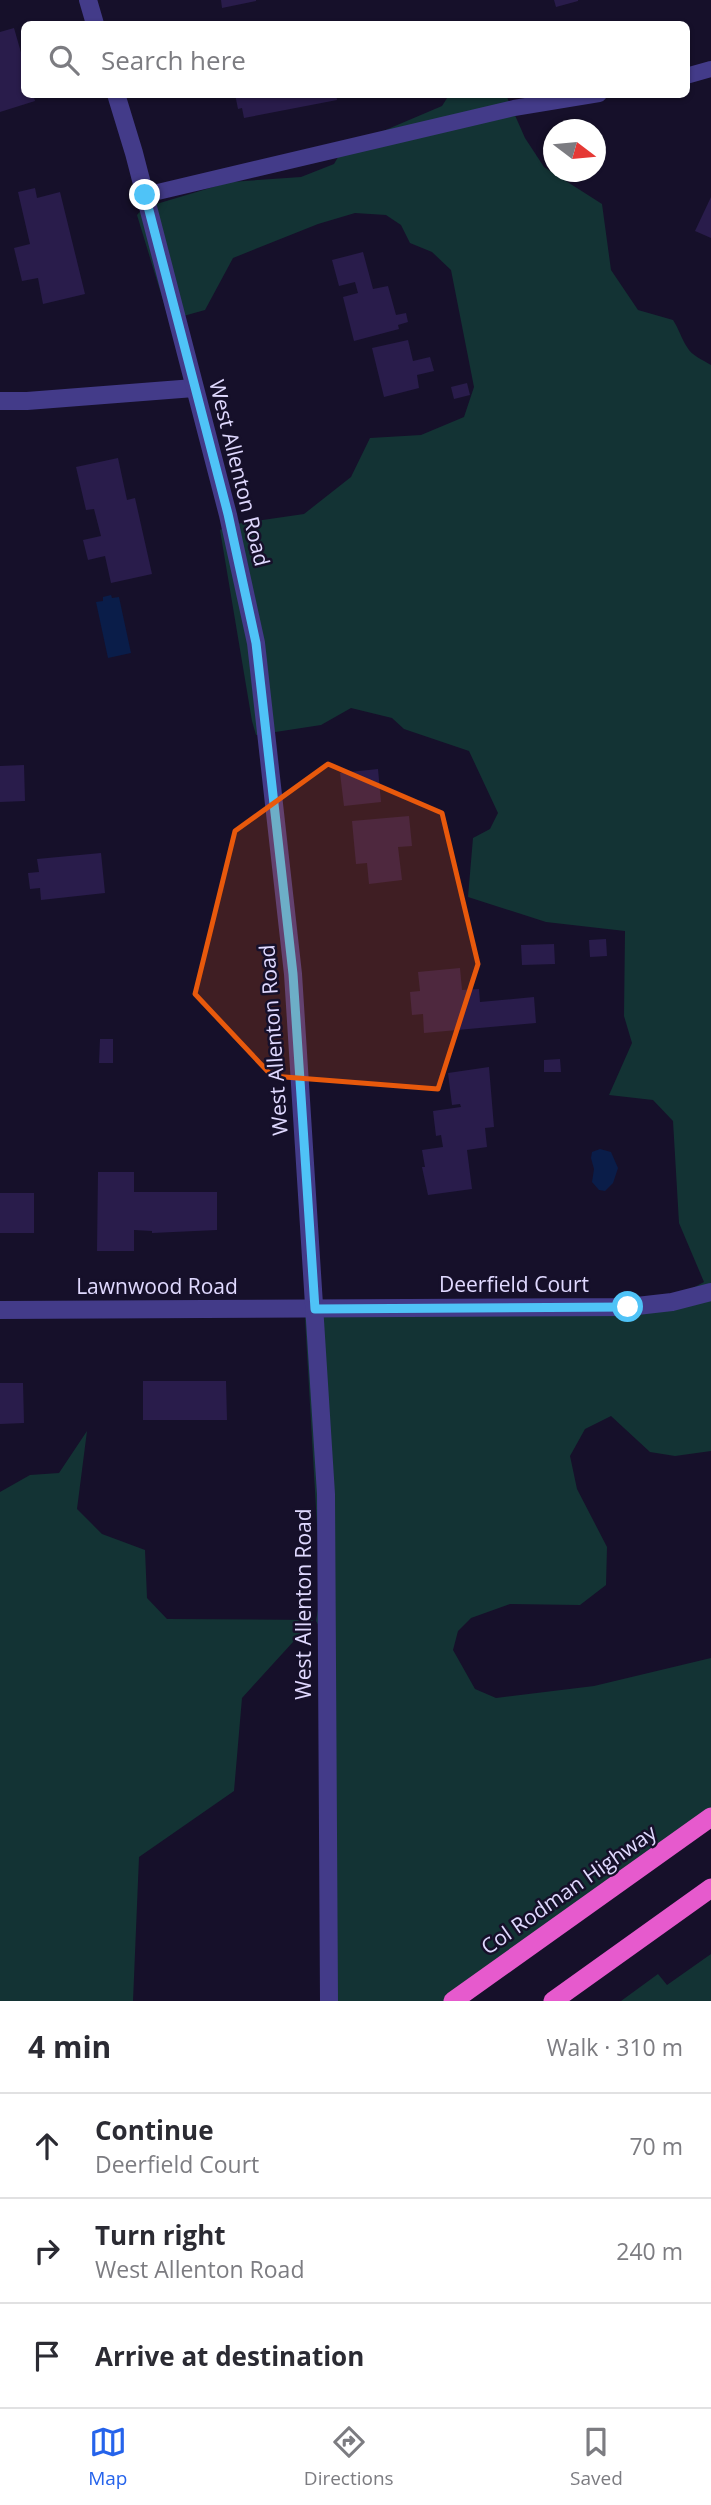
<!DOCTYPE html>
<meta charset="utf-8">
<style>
body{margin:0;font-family:"Open Sans",sans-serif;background:#f2f2f3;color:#2b2b33}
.compass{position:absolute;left:543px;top:119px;width:63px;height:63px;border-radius:50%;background:#fff;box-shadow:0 2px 5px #0004;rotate:106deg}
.stop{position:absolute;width:21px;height:21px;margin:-16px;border:5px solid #4fc3f7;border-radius:50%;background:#fff}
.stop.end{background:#4fc3f7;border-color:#fff;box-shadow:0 2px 7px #0008}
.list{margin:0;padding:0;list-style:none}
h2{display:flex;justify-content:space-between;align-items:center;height:91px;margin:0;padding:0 28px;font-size:30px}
h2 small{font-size:23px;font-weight:400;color:#7c7c81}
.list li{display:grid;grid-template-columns:46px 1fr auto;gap:21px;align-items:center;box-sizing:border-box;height:105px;padding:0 28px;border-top:2px solid #e1e1e2}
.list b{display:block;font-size:26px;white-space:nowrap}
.list p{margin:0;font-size:23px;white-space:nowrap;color:#7c7c81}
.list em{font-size:23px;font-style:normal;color:#7c7c81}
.icon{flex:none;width:38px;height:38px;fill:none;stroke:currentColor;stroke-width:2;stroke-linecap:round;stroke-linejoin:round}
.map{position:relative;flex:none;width:711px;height:2001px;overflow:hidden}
.search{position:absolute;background:#fff;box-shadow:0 2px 5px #0004;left:21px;right:21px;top:21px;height:77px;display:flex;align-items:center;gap:18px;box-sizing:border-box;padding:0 24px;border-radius:10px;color:#7c7c81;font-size:26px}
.sheet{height:406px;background:#fff}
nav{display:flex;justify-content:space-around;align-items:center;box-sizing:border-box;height:98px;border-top:2px solid #e1e1e2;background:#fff;font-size:19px;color:#7c7c81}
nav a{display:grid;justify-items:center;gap:4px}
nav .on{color:#2563eb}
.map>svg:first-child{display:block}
.green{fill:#133334}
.water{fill:#0a1d49}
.building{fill:#291c4b}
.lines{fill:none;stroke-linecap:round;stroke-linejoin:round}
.service{stroke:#433b89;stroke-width:16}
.minor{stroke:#433b89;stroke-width:18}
.tertiary{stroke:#433b89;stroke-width:18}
.trunk{stroke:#e65acd;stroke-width:19}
.route{stroke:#4fc3f7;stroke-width:9}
.marked{fill:#e8590c;fill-opacity:0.2;stroke:#e8590c;stroke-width:5;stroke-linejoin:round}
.labels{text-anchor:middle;stroke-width:5;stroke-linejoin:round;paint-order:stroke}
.street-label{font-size:21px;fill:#e0d9ff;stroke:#16102a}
</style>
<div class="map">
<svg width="711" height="2001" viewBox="0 0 711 2001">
<rect width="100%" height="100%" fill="#16102a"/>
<path class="green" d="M449 95H506L525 138 544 167 602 204 611 270 638 310 673 320C679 329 681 338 687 347 692 356 703 360 711 365V1451L675 1456 650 1452 611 1416 585 1429 570 1456 577 1489 607 1547 606 1585 580 1605 510 1604 471 1618 458 1631 453 1650 475 1689 496 1698 594 1686 711 1658V1815L449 2001H321L320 1628 316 1621 319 1603 318 1543 305 1318 308 1305 608 1310 689 1290 704 1282 679 1223 673 1121 653 1100 609 1095 632 1043 624 1016 625 931 546 922 468 897 473 838 490 829 498 813 469 751 404 729 392 718 351 708 321 725 256 735 252 721 220 530 229 525 304 514 351 477 370 438 421 435 464 417 474 387 451 270 432 252 410 243 401 225 386 215 355 213 318 224 233 258 205 310 169 320 137 215 143 208 230 182 301 177 334 164 348 140 355 143 442 106Z
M87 1431 77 1509 102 1534 145 1550 147 1598 167 1619 313 1620 242 1698 234 1791 139 1857 133 2001H0V1492L30 1475 59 1473Z
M711 1954V2001H621L658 1974 667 1985Z"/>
<path class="water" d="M111 595 112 598 119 597 131 653 108 658 96 602 103 601V597Z
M600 1149 611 1152 618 1168 613 1183 605 1191 599 1190 592 1182 594 1169 591 1158 592 1152Z"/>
<path class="building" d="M221 0H256V1L222 8Z
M554 0H578V1L556 7Z
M14 28 24 63V94H33L35 101 0 112V32Z
M235 94H336L337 100 244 118 242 108 238 109Z
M35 188 37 198 60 192 85 294 43 304 38 278 22 281 14 248 30 244 18 192Z
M711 197V238L695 231Z
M363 252 373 289 388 286 396 315 406 313 408 322 398 325 399 329 354 341 343 297 358 293 355 282 339 286 332 260Z
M408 340 413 361 430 357 434 371 417 375 419 388 384 397 372 348Z
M467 383 470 395 454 399 451 387Z
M118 458 127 500 135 498 152 574 111 583 105 556 88 560 83 540 101 536 94 509 86 510 76 467Z
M24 765 25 801 0 802V766Z
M378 769 381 802 344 806 340 773Z
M409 816 412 846 398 847 402 880 369 884 367 863 356 864 352 821Z
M101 853 105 893 41 900 40 888 30 889 28 873 39 872 37 859Z
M606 939 607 956 590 957 589 940Z
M554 944 555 964 522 965 521 945Z
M460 968 462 990 479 989 480 1002 534 997 536 1023 424 1033 423 1014 412 1015 410 992 420 991 418 972Z
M100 1039H113V1063H99Z
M560 1059 561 1072H544V1060Z
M489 1067 494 1127 485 1128 487 1147 467 1150 472 1189 428 1195 422 1167H425L422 1150 443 1147 441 1135 436 1136 433 1111 461 1107 460 1104 452 1105 448 1073Z
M98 1172H134V1192H217V1230L152 1233V1231L134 1230V1251H97Z
M0 1193H34V1233H0Z
M143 1381H226L227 1420H143Z
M0 1383H23L24 1423 0 1424Z"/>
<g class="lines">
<path class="service" d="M686 76 711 69
M145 195 514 108 599 94"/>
<path class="minor" d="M0 401H27L194 388
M0 1310 628 1307 672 1302 711 1292"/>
<path class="tertiary" d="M88 0 95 24
M116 94 134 153 228 515 256 643 293 974 326 1494 329 2001"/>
<path class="trunk" d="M453 2001 711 1817
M553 2001 711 1888"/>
</g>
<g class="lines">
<path class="route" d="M145 195 228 514 256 643 293 974 315 1309 628 1307"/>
</g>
<path class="marked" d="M328 764 442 813 478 964 438 1089 272 1076 195 994 235 831Z"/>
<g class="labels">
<g class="street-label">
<text transform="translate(239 473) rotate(76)" y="7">West Allenton Road</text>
<text transform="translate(274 1040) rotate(-94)" y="7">West Allenton Road</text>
<text x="514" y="1292">Deerfield Court</text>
<text x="157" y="1294">Lawnwood Road</text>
<text transform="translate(304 1604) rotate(-90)" y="7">West Allenton Road</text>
<text transform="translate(569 1890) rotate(-35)" y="7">Col Rodman Highway</text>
</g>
</g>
</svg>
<svg class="compass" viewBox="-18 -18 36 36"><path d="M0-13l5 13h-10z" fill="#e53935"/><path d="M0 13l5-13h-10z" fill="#7c7c81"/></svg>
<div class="stop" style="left:628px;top:1307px"></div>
<div class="stop end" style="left:145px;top:195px"></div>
<div class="search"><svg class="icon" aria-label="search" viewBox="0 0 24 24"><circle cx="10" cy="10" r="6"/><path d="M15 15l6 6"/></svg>Search here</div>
</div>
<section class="sheet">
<h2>4 min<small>Walk · 310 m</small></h2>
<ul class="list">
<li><svg class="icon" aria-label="ahead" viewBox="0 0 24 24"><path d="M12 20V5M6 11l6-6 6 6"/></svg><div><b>Continue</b><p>Deerfield Court</p></div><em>70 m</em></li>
<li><svg class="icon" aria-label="right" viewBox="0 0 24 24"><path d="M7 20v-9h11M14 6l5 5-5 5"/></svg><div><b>Turn right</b><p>West Allenton Road</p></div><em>240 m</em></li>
<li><svg class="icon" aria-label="arrive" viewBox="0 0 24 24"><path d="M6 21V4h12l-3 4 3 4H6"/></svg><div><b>Arrive at destination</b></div></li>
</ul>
</section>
<nav>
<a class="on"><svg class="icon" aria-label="map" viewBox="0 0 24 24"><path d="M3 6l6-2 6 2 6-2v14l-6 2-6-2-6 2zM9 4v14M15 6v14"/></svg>Map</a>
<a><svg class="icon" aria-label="directions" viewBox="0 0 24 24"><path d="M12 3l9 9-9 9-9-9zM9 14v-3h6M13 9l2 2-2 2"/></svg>Directions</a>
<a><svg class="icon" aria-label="saved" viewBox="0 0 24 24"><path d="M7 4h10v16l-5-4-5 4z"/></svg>Saved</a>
</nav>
